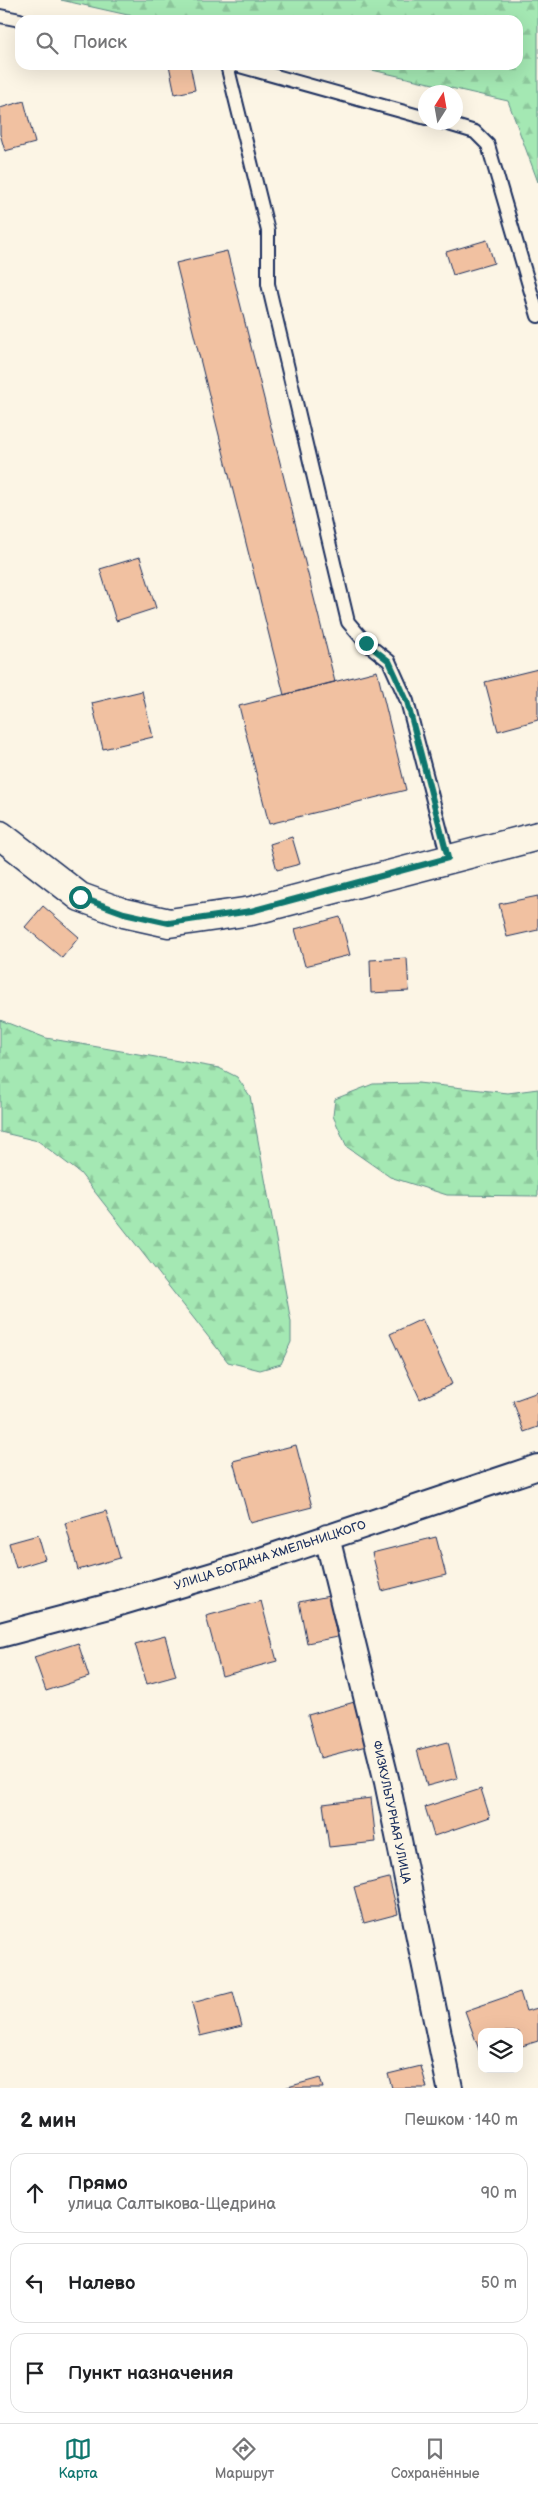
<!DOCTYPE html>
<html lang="ru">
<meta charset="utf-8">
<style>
body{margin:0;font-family:"Balsamiq Sans",sans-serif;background:#f2f2f2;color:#202124}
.controls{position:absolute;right:15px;bottom:15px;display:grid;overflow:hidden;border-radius:10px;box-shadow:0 5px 20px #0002}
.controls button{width:45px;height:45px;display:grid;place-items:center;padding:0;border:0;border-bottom:1px solid #e0e0e0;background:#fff;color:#202124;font:25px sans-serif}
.compass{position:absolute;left:418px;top:85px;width:45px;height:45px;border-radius:50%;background:#fff;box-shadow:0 5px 20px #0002;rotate:11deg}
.stop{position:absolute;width:15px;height:15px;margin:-11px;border:4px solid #0f766e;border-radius:50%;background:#fff}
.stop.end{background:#0f766e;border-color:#fff;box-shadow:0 1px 5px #0008}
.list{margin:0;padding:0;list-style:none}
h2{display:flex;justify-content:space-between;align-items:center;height:65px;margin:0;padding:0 20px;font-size:21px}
h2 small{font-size:16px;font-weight:400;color:#757577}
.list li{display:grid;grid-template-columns:32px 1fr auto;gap:15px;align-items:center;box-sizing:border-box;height:80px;margin:0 10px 10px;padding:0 10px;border:1px solid #e0e0e0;border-radius:15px}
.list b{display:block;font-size:19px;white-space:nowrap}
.list p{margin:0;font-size:16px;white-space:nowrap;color:#757577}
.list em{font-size:16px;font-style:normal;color:#757577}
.icon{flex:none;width:28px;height:28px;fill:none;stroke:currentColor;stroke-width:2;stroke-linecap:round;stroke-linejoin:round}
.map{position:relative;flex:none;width:538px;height:2088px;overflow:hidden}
.search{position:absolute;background:#fff;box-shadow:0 5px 20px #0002;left:15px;right:15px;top:15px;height:55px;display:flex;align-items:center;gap:12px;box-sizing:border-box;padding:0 18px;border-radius:15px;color:#757577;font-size:19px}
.sheet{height:335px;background:#fff}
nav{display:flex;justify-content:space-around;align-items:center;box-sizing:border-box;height:70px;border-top:1px solid #e0e0e0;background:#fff;font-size:14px;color:#757577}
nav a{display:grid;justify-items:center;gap:2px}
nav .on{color:#0f766e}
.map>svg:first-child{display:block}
.forest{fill:url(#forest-firs);stroke:#608c88}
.building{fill:#f1c1a1;stroke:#1b2f5e}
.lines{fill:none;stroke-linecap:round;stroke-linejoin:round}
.lane-casing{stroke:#1b2f5e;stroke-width:16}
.street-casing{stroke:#1b2f5e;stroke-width:28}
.secondary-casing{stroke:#1b2f5e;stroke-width:31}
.lane{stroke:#fcf5e5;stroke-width:12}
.street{stroke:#fcf5e5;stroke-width:24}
.secondary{stroke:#fcf5e5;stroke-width:28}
.route{stroke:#0f766e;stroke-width:6}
.labels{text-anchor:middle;stroke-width:4.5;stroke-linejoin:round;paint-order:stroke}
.street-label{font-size:12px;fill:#1b2f5e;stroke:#fcf5e5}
</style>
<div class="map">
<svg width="538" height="2088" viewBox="0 0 538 2088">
<defs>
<pattern id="forest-firs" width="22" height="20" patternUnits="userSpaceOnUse" patternTransform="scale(1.25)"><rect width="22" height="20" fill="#a4e8b3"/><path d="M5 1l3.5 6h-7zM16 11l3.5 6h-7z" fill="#8dc79c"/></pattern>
</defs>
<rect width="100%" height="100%" fill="#fcf5e5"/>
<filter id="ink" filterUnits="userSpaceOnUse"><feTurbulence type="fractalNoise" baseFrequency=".02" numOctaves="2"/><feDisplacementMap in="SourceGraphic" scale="10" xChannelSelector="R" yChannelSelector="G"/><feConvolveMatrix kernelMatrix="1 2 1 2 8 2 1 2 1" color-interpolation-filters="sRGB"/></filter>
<g filter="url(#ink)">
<path class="forest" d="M61 0H538V182L508 101 350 65H518V20H150Z
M0 1020 46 1038 219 1068 237 1077 250 1096 291 1322V1342L281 1364 260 1370 228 1362 80 1173 38 1141 0 1132Z
M418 1083 508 1093 538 1089V1196L447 1195 390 1177 347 1147 333 1116 335 1099 373 1084Z"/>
<path class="building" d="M169 65H190L195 90 175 94Z
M24 101 35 143 5 151 0 134V108Z
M487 240 494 263 453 275 446 252Z
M227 251 335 682 284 695 176 263Z
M140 557 156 608 116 621 100 569Z
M538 669V720L498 731 485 682Z
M377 671 406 790 269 824 239 706Z
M142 691 153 737 103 749 92 703Z
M292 837 300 864 277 870 270 844Z
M538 896V930L507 937 499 904Z
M43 906 79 937 62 958 25 927Z
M340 917 350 955 305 966 295 929Z
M407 958 409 991 371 993 370 960Z
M422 1319 452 1384 420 1399 390 1334Z
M538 1392V1427L524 1432 513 1401Z
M296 1445 312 1507 250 1523 233 1461Z
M106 1511 120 1558 78 1570 65 1523Z
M38 1535 45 1559 16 1568 9 1543Z
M436 1537 446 1575 382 1591 372 1553Z
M329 1596 337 1637 307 1643 299 1602Z
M261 1601 277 1661 222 1676 206 1616Z
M165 1636 176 1676 147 1684 135 1644Z
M78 1643 89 1677 46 1691 34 1657Z
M358 1701 370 1745 320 1758 308 1715Z
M448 1742 457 1778 427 1786 417 1750Z
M481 1789 490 1817 434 1836 425 1807Z
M371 1798 376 1842 329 1847 323 1804Z
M389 1878 398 1914 364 1923 354 1887Z
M233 1992 242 2026 200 2036 192 2003Z
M520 1992 526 2011 538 2008V2041L519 2047V2032H482V2058L465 2011Z
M421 2066 427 2088H392L388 2074Z
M320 2078 323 2088H284Z"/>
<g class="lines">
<defs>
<path id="lane" d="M0 16 20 20
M227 65 268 231V284L348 622 366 643 389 661 407 701 448 858
M236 65 426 118
M442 122 475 132 488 145 538 316"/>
<path id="street" d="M327 1537 387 1782 450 2088
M0 1635 106 1607 240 1567 538 1467"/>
<path id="secondary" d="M0 835 80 897 124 913 169 923 251 911 538 836"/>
</defs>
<use href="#lane" class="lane-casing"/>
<use href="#street" class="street-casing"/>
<use href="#secondary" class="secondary-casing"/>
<use href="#lane" class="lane"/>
<use href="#street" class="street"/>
<use href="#secondary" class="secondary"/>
</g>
</g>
<g class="lines" filter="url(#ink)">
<path class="route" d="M80 897 124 913 169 923 251 911 448 858 407 701 389 661 366 643"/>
</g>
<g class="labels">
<g class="street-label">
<text transform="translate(270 1555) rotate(-18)" y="4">УЛИЦА БОГДАНА ХМЕЛЬНИЦКОГО</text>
<text transform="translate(392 1812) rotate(78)" y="4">ФИЗКУЛЬТУРНАЯ УЛИЦА</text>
</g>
</g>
</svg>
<div class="controls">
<button><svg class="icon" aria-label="layers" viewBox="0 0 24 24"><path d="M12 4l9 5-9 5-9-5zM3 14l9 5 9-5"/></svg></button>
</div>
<svg class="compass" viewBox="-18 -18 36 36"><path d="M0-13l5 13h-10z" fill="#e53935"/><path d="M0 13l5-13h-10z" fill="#757577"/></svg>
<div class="stop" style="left:80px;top:897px"></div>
<div class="stop end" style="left:366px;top:643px"></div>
<div class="search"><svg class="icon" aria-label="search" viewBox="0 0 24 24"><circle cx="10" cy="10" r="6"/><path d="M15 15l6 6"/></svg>Поиск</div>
</div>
<section class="sheet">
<h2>2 мин<small>Пешком · 140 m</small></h2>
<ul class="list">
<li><svg class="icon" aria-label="ahead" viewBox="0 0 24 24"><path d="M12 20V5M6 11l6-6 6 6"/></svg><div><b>Прямо</b><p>улица Салтыкова-Щедрина</p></div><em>90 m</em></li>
<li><svg class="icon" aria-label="left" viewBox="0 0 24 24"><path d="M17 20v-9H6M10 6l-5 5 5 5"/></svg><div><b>Налево</b></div><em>50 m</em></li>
<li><svg class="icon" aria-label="arrive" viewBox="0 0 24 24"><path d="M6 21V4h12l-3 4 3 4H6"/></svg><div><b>Пункт назначения</b></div></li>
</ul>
</section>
<nav>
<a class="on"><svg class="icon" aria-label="map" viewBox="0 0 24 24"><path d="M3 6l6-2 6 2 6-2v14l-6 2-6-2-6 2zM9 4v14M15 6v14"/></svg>Карта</a>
<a><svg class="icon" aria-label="directions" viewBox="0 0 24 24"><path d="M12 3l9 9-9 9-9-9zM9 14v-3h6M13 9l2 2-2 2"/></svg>Маршрут</a>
<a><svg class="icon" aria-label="saved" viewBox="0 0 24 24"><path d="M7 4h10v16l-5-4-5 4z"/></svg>Сохранённые</a>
</nav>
